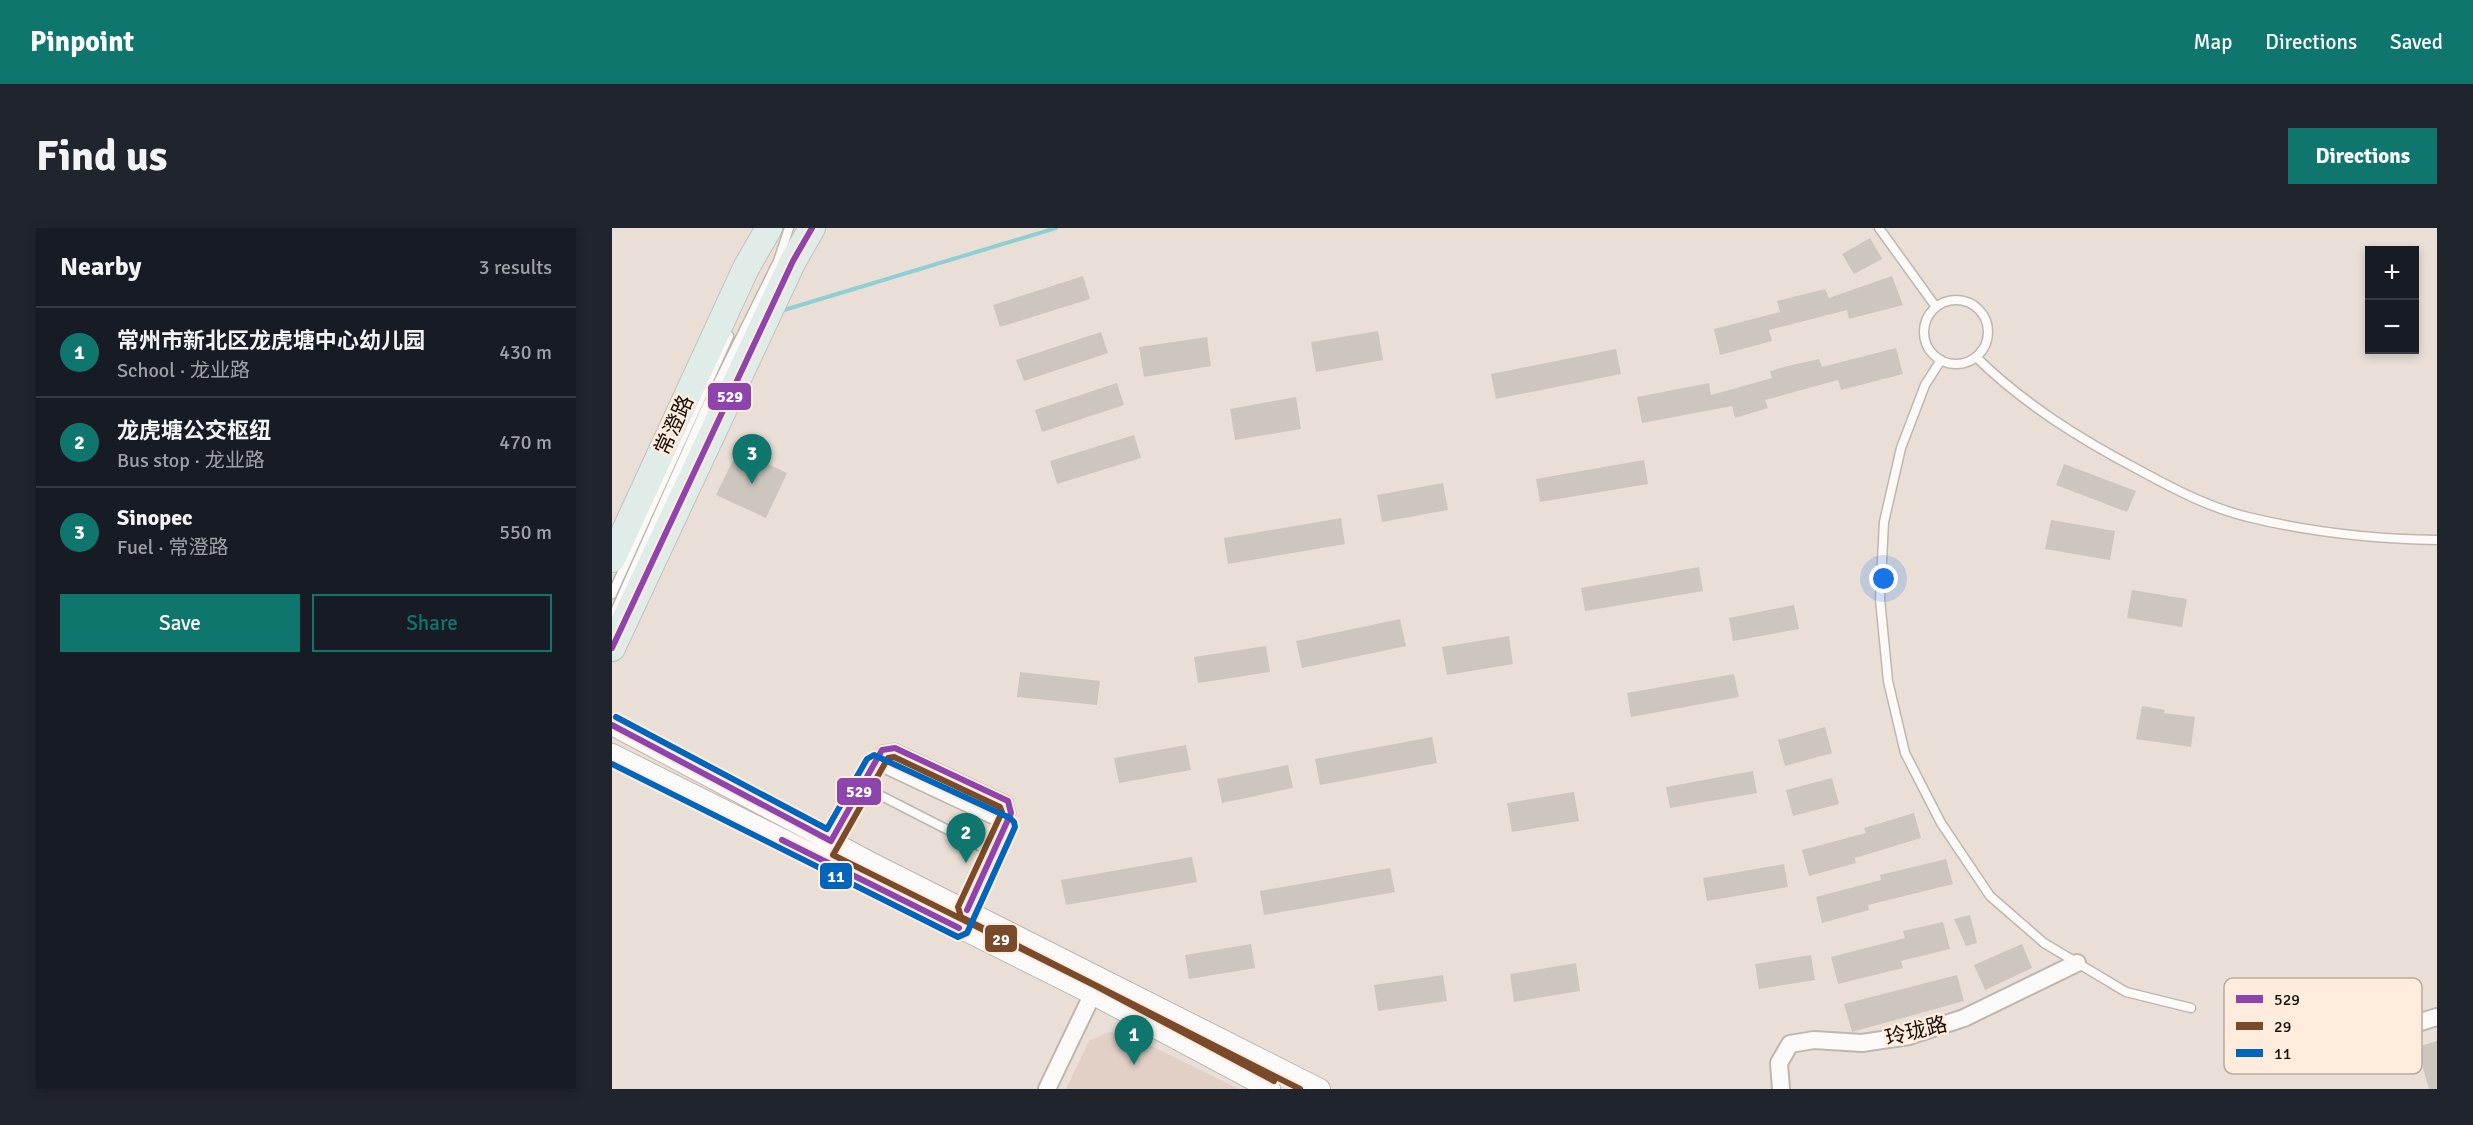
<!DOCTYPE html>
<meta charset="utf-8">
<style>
body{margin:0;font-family:Signika,"Noto Sans SC",sans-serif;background:#20242c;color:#f1f3f6}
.controls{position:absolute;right:18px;top:18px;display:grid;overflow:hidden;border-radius:0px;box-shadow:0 3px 9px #0003}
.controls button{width:54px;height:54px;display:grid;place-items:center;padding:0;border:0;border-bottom:2px solid #363941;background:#171b24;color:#f1f3f6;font:30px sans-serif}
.you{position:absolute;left:1272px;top:351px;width:21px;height:21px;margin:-15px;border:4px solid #fff;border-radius:50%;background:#1a73e8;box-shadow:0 0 0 9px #1a73e833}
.badge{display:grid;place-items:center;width:39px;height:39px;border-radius:50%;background:#0f766e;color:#fff;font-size:20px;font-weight:700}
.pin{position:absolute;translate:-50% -50px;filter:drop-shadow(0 2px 3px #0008)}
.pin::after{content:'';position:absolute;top:32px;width:21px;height:18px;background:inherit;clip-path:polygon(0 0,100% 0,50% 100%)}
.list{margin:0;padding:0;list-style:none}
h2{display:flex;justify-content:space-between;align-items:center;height:78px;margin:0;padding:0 24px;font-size:26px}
h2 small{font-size:20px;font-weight:400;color:#9ea1a6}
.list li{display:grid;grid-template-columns:39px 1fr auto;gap:18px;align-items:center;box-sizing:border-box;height:90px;padding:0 24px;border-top:2px solid #363941}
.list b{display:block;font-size:22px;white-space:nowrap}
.list p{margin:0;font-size:20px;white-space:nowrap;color:#9ea1a6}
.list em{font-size:20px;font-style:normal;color:#9ea1a6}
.actions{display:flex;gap:12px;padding:18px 24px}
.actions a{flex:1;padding:14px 0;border:2px solid #0f766e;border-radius:0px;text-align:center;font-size:21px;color:#0f766e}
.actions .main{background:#0f766e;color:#fff}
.map{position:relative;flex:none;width:1825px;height:861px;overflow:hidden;border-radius:0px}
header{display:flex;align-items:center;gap:36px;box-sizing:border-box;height:84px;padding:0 30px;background:#0f766e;color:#fff}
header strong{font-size:28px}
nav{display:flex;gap:33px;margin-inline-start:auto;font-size:21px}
.intro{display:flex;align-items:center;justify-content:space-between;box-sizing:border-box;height:144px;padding:0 36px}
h1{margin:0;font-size:42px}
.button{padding:15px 27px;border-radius:0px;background:#0f766e;color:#fff;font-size:21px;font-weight:700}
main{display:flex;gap:36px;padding:0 36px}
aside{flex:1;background:#171b24;border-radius:0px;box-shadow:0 3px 9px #0003}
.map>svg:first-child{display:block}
.education{fill:#e2d0c7}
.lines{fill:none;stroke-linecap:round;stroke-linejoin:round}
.stream{stroke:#8fcfd4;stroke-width:4}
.building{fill:#cdc6bf}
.service-casing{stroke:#beb6af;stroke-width:11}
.minor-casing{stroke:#beb6af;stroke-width:20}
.tertiary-casing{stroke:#beb6af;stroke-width:22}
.primary-casing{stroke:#c4bfbb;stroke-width:28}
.service{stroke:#fcfaf9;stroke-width:8}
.minor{stroke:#fcfaf9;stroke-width:16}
.tertiary{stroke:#fcfaf9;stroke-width:20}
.primary{stroke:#e0ece8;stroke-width:26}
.bus-1-casing{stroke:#ffecdc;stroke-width:10}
.bus-2-casing{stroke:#ffecdc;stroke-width:10}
.bus-3-casing{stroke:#ffecdc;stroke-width:10}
.bus-1{stroke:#8e44ad;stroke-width:6}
.bus-2{stroke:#7a4b2a;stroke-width:6}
.bus-3{stroke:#0065bd;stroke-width:6}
.labels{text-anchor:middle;stroke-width:5;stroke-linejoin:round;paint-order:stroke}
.street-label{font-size:21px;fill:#160f0a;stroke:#ffecdc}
.key{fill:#ffecdc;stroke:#b9aa9d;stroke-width:1.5}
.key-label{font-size:16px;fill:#160f0a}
.line-badge{stroke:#ffecdc;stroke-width:2}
.badge-label{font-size:16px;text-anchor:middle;font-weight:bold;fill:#fff}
</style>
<header>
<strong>Pinpoint</strong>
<nav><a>Map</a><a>Directions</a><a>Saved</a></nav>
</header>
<div class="intro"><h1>Find us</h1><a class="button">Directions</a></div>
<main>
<aside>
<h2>Nearby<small>3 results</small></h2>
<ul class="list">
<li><span class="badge">1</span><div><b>常州市新北区龙虎塘中心幼儿园</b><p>School · 龙业路</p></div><em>430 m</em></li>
<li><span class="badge">2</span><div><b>龙虎塘公交枢纽</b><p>Bus stop · 龙业路</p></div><em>470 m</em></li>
<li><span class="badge">3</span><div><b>Sinopec</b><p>Fuel · 常澄路</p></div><em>550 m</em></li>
</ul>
<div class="actions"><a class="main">Save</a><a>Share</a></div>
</aside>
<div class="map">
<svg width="1825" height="861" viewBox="0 0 1825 861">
<rect width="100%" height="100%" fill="#e9dfd7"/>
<path class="education" d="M497 804 521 809 627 861H454L477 813Z"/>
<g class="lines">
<path class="stream" d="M172 82 444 0"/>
</g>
<path class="building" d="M1258 10 1270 31 1242 46 1230 26Z
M471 48 478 71 388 99 381 77Z
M1280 48 1291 77 1237 91 1235 82 1157 102 1160 113 1108 127 1102 101 1168 84 1165 73 1213 61 1217 70Z
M766 103 771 132 704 144 699 114Z
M489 104 496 125 412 153 404 132Z
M595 109 599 138 532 149 527 119Z
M1284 120 1291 146 1229 162 1226 152 1153 172 1156 180 1123 190 1120 178 1030 195 1025 169 1097 155 1099 167 1160 150 1158 143 1180 137 1207 131 1210 139Z
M1004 121 1009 146 884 171 879 146Z
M505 155 512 177 430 204 423 182Z
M684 169 689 201 623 212 618 181Z
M522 207 529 230 445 256 438 233Z
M126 222 175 245 154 290 104 267Z
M1032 232 1036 256 928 274 924 251Z
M1452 236 1524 263 1515 284 1444 257Z
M831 255 836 282 770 294 765 267Z
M729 290 733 316 616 336 612 310Z
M1439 292 1503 303 1498 332 1433 321Z
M1087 339 1091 363 973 383 969 360Z
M1520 362 1575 371 1570 399 1515 390Z
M1182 377 1187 401 1121 413 1117 390Z
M788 391 794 418 690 440 684 413Z
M897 408 901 436 835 447 830 419Z
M654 418 658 444 586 455 582 429Z
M408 444 488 453 485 477 405 469Z
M1122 446 1127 469 1019 489 1015 465Z
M1530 478 1553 482 1552 485 1583 489 1579 519 1524 511Z
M1213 499 1220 525 1173 538 1166 512Z
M820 509 825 535 708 557 703 531Z
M574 517 579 542 507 555 502 530Z
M676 537 681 560 610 575 605 551Z
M1141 543 1145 565 1058 580 1054 559Z
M1220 550 1227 576 1181 588 1174 562Z
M962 564 967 593 900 604 895 575Z
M1302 585 1309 610 1243 630 1244 635 1197 648 1190 622 1254 605 1252 600Z
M580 629 585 654 454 677 449 652Z
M1334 631 1341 656 1256 677 1257 682 1210 695 1204 669 1269 652 1268 647Z
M1172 636 1176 659 1095 673 1091 650Z
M778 640 783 664 652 687 648 663Z
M1358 687 1365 715 1354 718 1342 691Z
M1331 694 1338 721 1289 733 1291 740 1226 756 1219 729 1293 710 1291 703Z
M639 716 643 740 577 751 573 727Z
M1410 716 1420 740 1373 762 1362 737Z
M1199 727 1203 752 1147 761 1143 736Z
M964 735 968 763 902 774 898 746Z
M831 747 835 773 766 783 762 757Z
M1345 747 1352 773 1240 804 1232 776Z
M1825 813V861H1817L1805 819Z"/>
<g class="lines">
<defs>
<path id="service" d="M1267 0 1324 79
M1312 104a32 32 0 1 1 64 0a32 32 0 1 1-64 0Z
M1364 129C1412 176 1468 211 1527 242 1562 261 1598 280 1636 289 1697 304 1762 311 1825 312
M1329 132 1313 157 1289 220 1272 294 1268 371 1276 453 1293 525 1329 595 1378 668 1432 715 1514 764 1579 780
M0 366 117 108
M0 390 96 175 166 33 177 0
M262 536 394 598
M250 558 381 625
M220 612 270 522 283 520 396 573 399 585 354 684"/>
<path id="minor" d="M1802 796 1825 789
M435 861 485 757
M1169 861 1167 835 1178 816 1202 812 1250 815 1297 808 1352 790 1465 735"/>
<path id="tertiary" d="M0 497 258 634 708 861
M0 526 480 766 658 861"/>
<path id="primary" d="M0 331 134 40 157 0
M0 420 181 33 200 0"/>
</defs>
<use href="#service" class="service-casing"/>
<use href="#minor" class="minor-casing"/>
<use href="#tertiary" class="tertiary-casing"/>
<use href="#primary" class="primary-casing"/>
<use href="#service" class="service"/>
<use href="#minor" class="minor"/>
<use href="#tertiary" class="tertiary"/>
<use href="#primary" class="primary"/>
<defs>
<path id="bus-1" d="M0 420 181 33 200 0
M0 497 219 613 270 522 283 520 396 573 399 585 355 682
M170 612 347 700"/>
<path id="bus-2" d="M662 853 484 758 221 627 276 530 282 529 388 579 390 584 346 679 349 689 688 861"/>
<path id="bus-3" d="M0 536 346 709 355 705 403 599 402 594 398 590 262 527 255 531 215 601 4 489"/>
</defs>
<use href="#bus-1" class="bus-1-casing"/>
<use href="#bus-2" class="bus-2-casing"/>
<use href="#bus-3" class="bus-3-casing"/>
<use href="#bus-1" class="bus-1"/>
<use href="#bus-2" class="bus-2"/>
<use href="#bus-3" class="bus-3"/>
</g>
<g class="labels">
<g class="street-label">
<text transform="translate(62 197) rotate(-65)" y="7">常澄路</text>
<text transform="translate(1304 803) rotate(-14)" y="7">玲珑路</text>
</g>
</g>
<rect x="1612" y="750" width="198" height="96" rx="9" class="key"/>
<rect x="1624" y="767" width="27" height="8" fill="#8e44ad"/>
<rect x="1624" y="794" width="27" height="8" fill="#7a4b2a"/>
<rect x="1624" y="821" width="27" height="8" fill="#0065bd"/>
<g class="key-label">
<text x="1662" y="777">529</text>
<text x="1662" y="804">29</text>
<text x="1662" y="831">11</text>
</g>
<g class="line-badge">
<rect x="95" y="154" width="45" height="29" rx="6" fill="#8e44ad"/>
<rect x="224" y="549" width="46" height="29" rx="6" fill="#8e44ad"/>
<rect x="207" y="634" width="34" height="28" rx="6" fill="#0065bd"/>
<rect x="372" y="696" width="34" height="29" rx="6" fill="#7a4b2a"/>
</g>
<g class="badge-label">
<text x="118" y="174">529</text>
<text x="247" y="569">529</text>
<text x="224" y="654">11</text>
<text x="389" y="717">29</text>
</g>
</svg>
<div class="controls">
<button>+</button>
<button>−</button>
</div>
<div class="you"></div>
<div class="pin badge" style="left:522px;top:837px">1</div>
<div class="pin badge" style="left:354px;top:635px">2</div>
<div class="pin badge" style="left:140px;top:256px">3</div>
</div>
</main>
